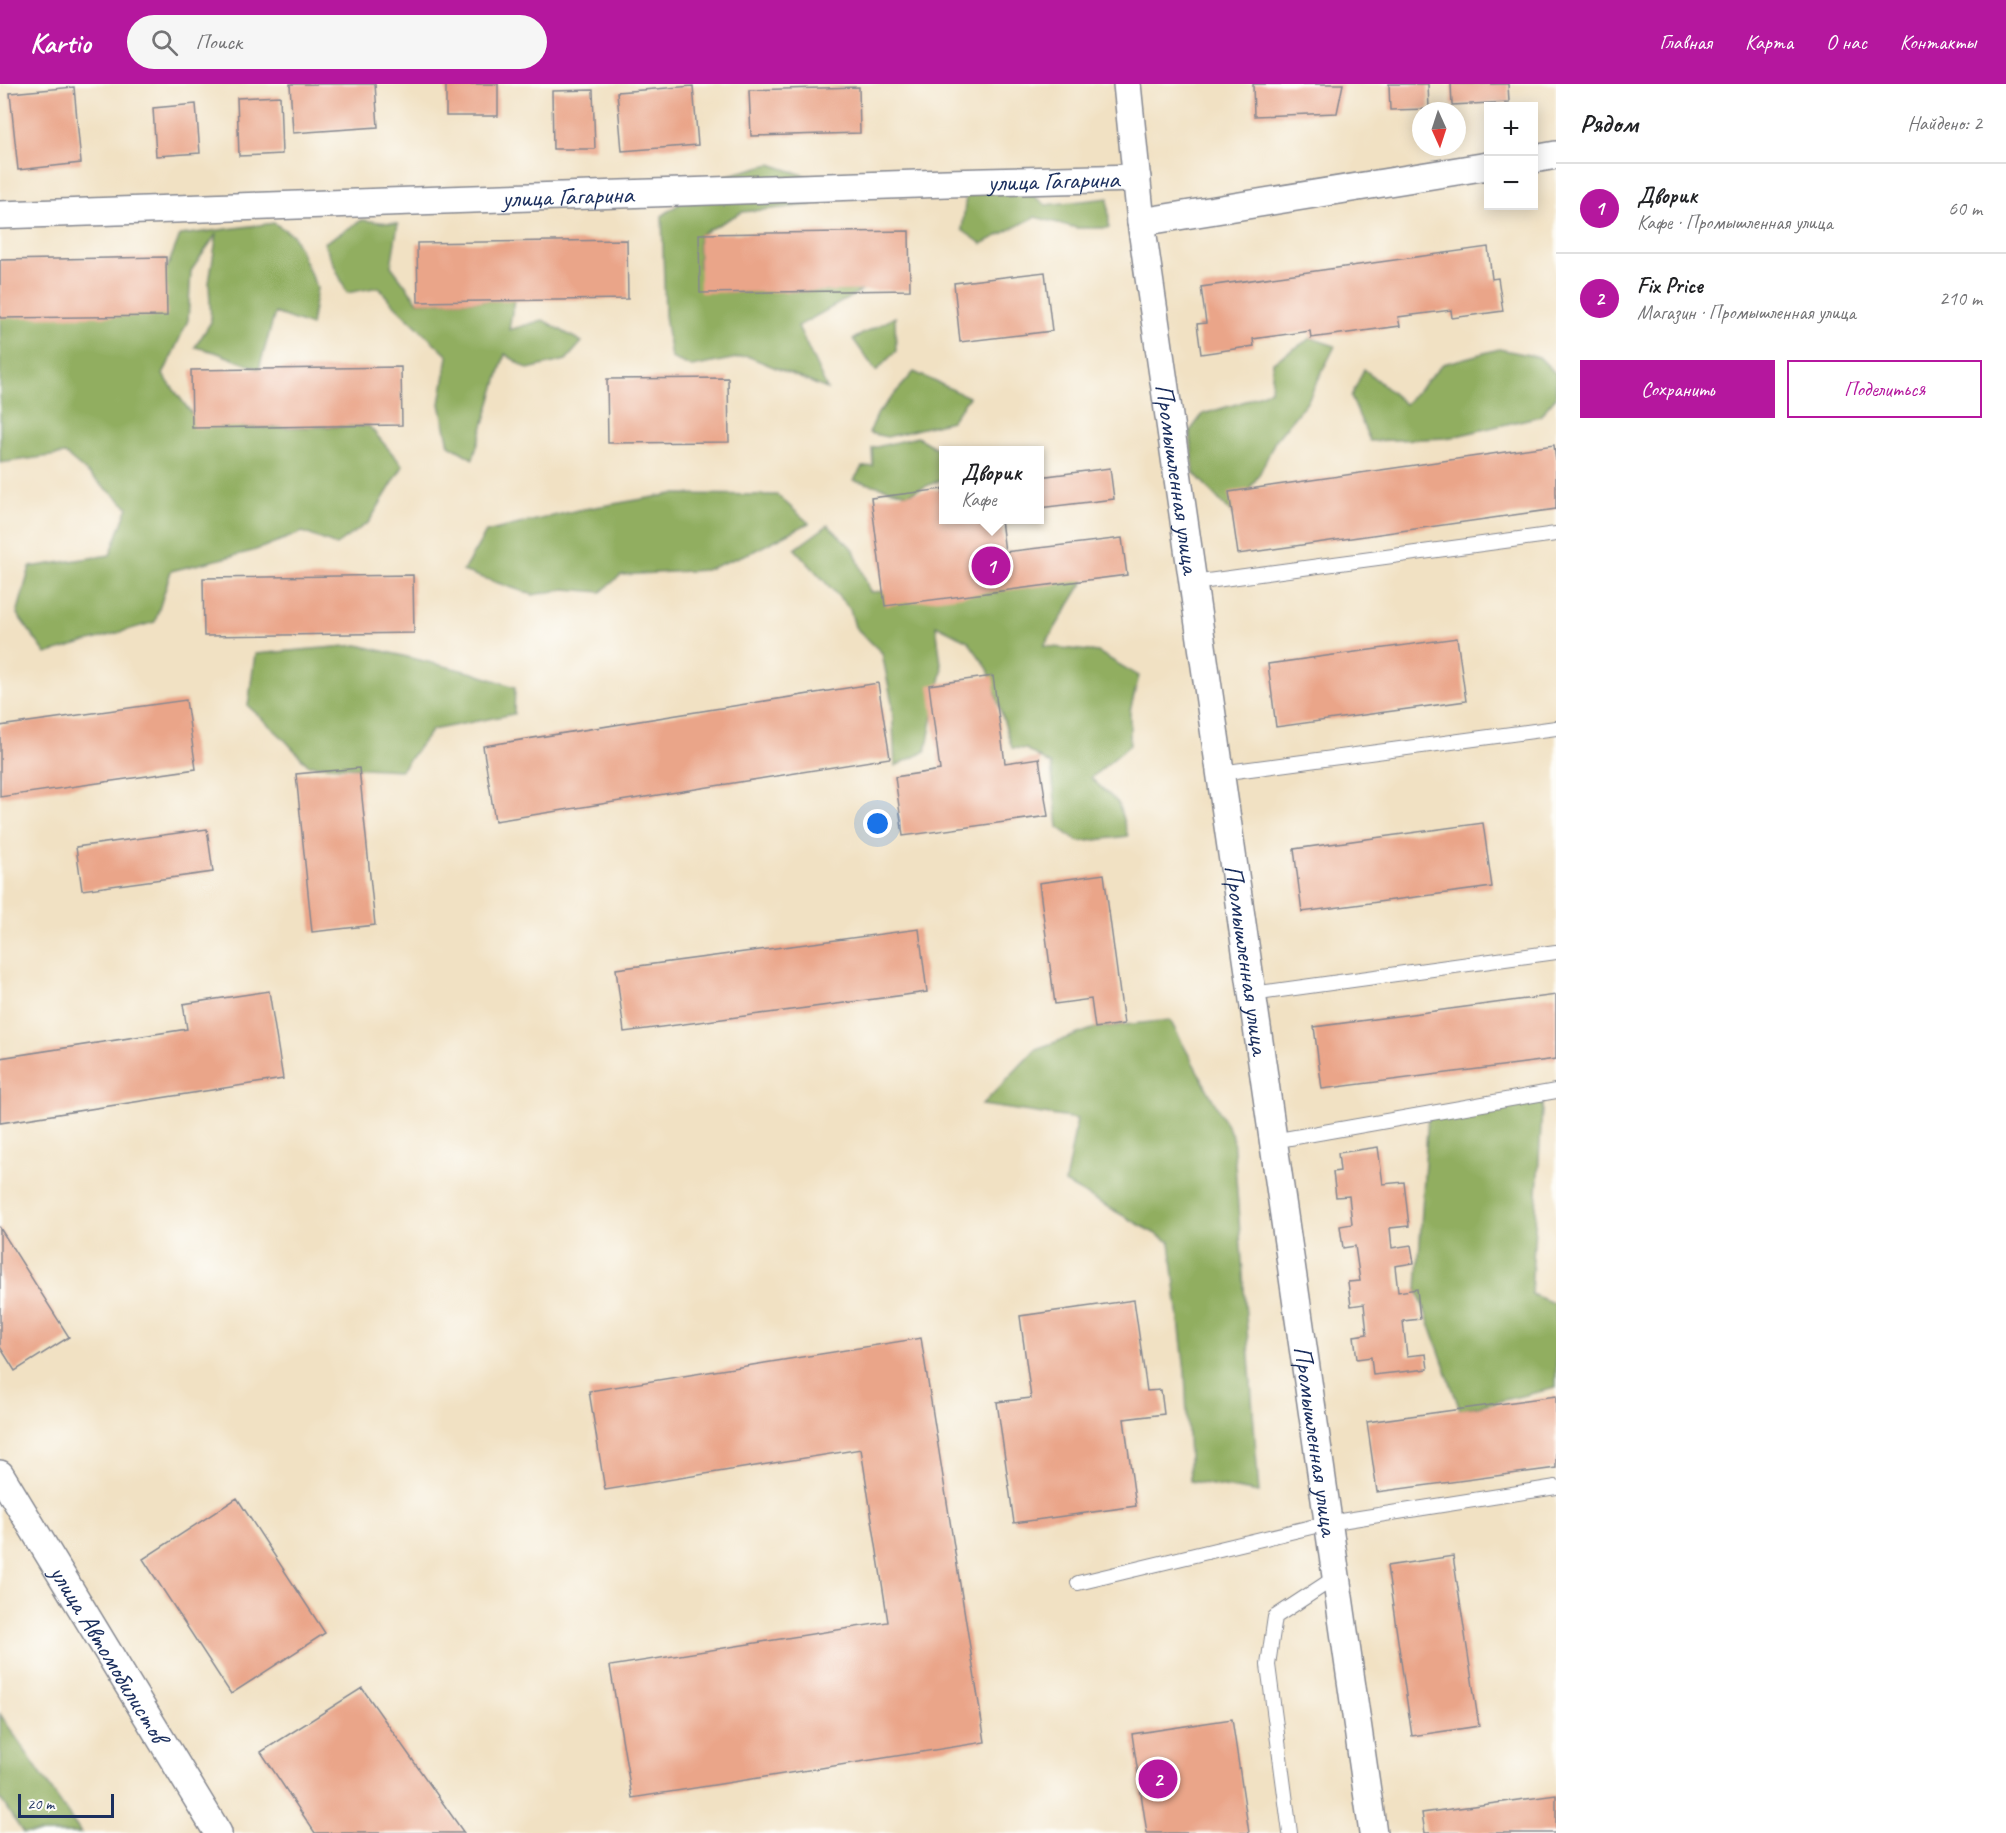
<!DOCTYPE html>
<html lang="ru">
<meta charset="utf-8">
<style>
body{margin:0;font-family:Caveat,sans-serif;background:#f6f6f6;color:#202124}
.controls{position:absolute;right:18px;top:18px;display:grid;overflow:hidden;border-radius:0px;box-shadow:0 3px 15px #0003}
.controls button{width:54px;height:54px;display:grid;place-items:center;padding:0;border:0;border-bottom:2px solid #e0e0e0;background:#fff;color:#202124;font:30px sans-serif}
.compass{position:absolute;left:1412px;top:18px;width:54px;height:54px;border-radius:50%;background:#fff;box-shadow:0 3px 15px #0003;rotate:177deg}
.scale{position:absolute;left:18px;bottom:15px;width:96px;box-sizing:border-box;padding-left:6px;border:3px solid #1b2f5e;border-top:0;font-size:16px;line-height:21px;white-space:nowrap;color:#1b2f5e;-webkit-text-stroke:4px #fdfcf7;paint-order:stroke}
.you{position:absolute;left:878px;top:740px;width:21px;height:21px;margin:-15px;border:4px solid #fff;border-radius:50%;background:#1a73e8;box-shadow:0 0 0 9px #1a73e833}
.badge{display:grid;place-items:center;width:39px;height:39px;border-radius:50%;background:#b5179e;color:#fff;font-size:20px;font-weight:700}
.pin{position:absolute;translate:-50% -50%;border:3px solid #fff;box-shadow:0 2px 6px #0006}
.popup{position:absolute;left:939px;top:362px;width:105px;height:78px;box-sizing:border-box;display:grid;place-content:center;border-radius:0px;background:#fff;filter:drop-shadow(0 2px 4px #0005);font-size:20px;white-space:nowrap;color:#757577}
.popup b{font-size:22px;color:#202124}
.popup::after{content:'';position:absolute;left:50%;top:100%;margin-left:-12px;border:12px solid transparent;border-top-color:#fff}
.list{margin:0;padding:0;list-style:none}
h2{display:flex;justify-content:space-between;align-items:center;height:78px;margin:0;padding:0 24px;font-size:26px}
h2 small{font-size:20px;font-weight:400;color:#757577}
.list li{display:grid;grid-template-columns:39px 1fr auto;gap:18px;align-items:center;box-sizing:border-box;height:90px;padding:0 24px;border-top:2px solid #e0e0e0}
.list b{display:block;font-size:22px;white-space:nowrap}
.list p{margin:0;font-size:20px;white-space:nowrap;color:#757577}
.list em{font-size:20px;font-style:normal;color:#757577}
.actions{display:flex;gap:12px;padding:18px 24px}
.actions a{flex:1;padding:14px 0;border:2px solid #b5179e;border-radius:0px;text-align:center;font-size:21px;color:#b5179e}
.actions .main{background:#b5179e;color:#fff}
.icon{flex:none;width:33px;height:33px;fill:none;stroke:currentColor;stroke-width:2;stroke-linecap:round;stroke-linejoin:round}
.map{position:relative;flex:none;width:1556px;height:1749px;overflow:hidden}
header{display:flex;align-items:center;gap:36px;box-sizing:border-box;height:84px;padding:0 30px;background:#b5179e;color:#fff}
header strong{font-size:28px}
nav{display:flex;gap:33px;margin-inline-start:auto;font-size:21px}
.search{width:420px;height:54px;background:#f6f6f6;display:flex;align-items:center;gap:15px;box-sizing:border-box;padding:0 21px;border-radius:33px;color:#757577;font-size:22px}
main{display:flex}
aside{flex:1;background:#fff}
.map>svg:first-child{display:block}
.forest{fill:#91ae61;stroke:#566e60;stroke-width:1.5}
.building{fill:#eaa589}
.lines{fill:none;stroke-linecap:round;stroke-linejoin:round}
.service-casing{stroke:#868890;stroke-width:16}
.minor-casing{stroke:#868890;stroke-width:30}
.service{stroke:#fff;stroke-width:14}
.minor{stroke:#fff;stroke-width:27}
.labels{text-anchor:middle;stroke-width:6;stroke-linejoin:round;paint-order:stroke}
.street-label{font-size:26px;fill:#1b2f5e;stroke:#fdfcf7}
</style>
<header>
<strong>Kartio</strong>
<div class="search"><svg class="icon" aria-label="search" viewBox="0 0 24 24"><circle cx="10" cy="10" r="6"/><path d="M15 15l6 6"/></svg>Поиск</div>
<nav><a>Главная</a><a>Карта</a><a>О нас</a><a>Контакты</a></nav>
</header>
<main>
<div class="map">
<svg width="1556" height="1749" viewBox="0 0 1556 1749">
<rect width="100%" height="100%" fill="#fdfcf7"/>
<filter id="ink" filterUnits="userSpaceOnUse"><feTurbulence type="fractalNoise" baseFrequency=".0167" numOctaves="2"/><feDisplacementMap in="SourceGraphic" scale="12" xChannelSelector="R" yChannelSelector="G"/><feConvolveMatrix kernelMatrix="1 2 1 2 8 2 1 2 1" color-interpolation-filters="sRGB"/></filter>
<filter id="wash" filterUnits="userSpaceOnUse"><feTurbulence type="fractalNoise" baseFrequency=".008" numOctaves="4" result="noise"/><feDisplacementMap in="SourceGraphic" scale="24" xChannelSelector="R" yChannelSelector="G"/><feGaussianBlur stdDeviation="1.35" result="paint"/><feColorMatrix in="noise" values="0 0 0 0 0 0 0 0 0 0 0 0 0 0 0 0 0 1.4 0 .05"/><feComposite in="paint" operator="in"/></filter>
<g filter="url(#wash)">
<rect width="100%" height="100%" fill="#f1e1c3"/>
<path class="forest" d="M770 80 840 103 810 121 742 128 699 151V183L726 208 863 206 798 242 827 305 747 272 692 283 671 274 665 231 662 132 714 95Z
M1013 97 1046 121 1108 114 1109 144H1077L1035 133 982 160 962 146 966 112Z
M362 136 398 140 391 182 418 218 514 216 509 246 543 236 582 258 566 276 528 285 505 270 473 375 449 361 440 320 448 272 389 216 379 203 347 209 324 159Z
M274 139 293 151 317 204 311 242 275 229 259 285 215 268 195 263 211 238 209 199 217 149 191 187 188 236 163 291 192 330 247 344 369 342 403 382 369 438 336 461 303 448 253 467 171 487 155 538 46 570 17 530 30 483 110 471 128 423 65 370 0 379V233L153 220 180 151Z
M895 233 896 267 876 287 853 255Z
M1311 254 1335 262 1308 316 1275 357 1260 389 1233 431 1194 389 1190 347 1203 330 1240 319 1271 306 1273 278Z
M1499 265 1539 273 1556 290V313L1540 332 1448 354 1370 357 1351 313 1364 285 1405 320 1443 280Z
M914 288 969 313 951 337 887 353 869 349 878 329Z
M917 353 943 368V395L908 410 854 396 862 383 873 382 872 364Z
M672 410 777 411 809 439 754 467 706 486 621 491 601 508 565 505 533 511 463 487 486 448 578 426Z
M828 441 854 466 870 508 932 505 1096 478 1044 562 1098 568 1139 592 1130 627V661L1091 694 1118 719 1128 752 1079 758 1058 743 1051 681 1026 665 1012 664 988 585 968 557 936 541 942 587 926 667 895 682 892 619 882 569 855 543 850 525 795 465Z
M358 561 473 589 515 603 514 630 432 646 401 686 308 681 283 654 248 622 255 570Z
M1170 936 1233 1053 1259 1409 1190 1397 1185 1288 1170 1158 1065 1099 1077 1035 982 1021 1036 965 1095 944Z
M1543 1009 1531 1210 1556 1220V1304L1460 1326 1417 1205 1428 1029Z
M0 1630 81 1749H23L0 1714Z"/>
<g id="blocks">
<path class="building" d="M290 0H375L378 43 293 49Z
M446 0H498V32H446Z
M1253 0H1343L1337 29 1254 32Z
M1389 0H1428L1429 25 1390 26Z
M1451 0H1508L1509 18 1452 21Z
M693 2 698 61 622 67 617 8Z
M74 3 81 79 18 86 10 9Z
M859 3 860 49 751 52 749 6Z
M593 6 595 65H553L552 7Z
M280 12 282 70 239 72 237 14Z
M196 20 200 69 156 72 153 24Z
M909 147 910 206 700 209 699 150Z
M627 156 628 215 418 218 417 159Z
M1488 163 1492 195 1498 194 1503 227 1452 234 1451 226 1398 233 1400 242 1311 254 1310 247 1253 255 1254 262 1201 270 1197 240 1206 239 1201 203Z
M166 173 167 232 0 234V176Z
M1045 188 1052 247 960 258 954 199Z
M401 283 402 341 192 344 191 286Z
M728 294 729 358 608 359 607 295Z
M1554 361 1556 377V425L1238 470 1229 408Z
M1110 384 1114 415 1039 424V393Z
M943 405V436H1001L1005 468 1122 454 1127 491 885 522 871 414Z
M413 491 414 549 204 552 203 494Z
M1457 554 1466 617 1276 643 1268 580Z
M993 592 1005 679 1039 674 1048 732 903 752 895 693 940 686 929 601Z
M878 599 890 674 495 737 483 662Z
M186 616 196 685 0 713V642Z
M359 684 375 841 312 848 296 690Z
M1483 739 1492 803 1302 828 1294 765Z
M207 745 213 788 82 806 76 763Z
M1104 790 1124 940 1095 944 1091 915 1055 920 1039 799Z
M919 845 927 908 624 948 616 885Z
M269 907 283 995 0 1039V974L187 945 183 920Z
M1556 911V975L1322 1005 1314 943Z
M1378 1063 1383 1100 1404 1098 1409 1142 1390 1144 1392 1164 1411 1161 1414 1179 1395 1182 1398 1208 1417 1205 1420 1235 1403 1237 1407 1272 1426 1270 1428 1285 1373 1291 1371 1273 1357 1275 1354 1252 1367 1250 1364 1220 1351 1222 1348 1198 1360 1197 1355 1162 1343 1164 1340 1142 1352 1140 1349 1112 1336 1113 1333 1088 1340 1087 1338 1069Z
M0 1144 69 1253 15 1287 0 1263Z
M1134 1216 1147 1307 1161 1306 1164 1330 1124 1335 1136 1422 1014 1439 997 1318 1031 1314 1020 1232Z
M921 1254 985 1658 632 1714 610 1582 888 1538 861 1365 605 1406 589 1307Z
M1556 1312V1384L1377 1408 1367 1338Z
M237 1414 325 1549 231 1610 143 1475Z
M1453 1472 1479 1642 1412 1652 1387 1482Z
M362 1604 464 1749H315L261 1668Z
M1232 1635 1249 1749H1147L1132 1650Z
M1556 1711V1749H1425L1422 1729Z"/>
</g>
</g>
<g filter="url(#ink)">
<use href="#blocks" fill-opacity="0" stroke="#868890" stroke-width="1.5"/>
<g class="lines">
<defs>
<path id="service" d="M1193 499 1556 450
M1220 689 1556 644
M1252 910 1556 868
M1273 1057 1556 1007
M1078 1499 1328 1439 1556 1403
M1290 1749 1268 1581 1275 1533 1336 1493"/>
<g id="minor">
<path id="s1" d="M1127 0 1141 138 1373 1749"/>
<path d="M1534 75 1556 71"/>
<path id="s2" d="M0 131 947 99 1137 94"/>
<path d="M1141 138 1488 82"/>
<path id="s3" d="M0 1390 218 1749"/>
</g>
</defs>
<use href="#service" class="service-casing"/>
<use href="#minor" class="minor-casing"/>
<use href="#service" class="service"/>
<use href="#minor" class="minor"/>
</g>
</g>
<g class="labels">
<g class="street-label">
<text dy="9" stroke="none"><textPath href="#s2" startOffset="1054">улица Гагарина</textPath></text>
<text dy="9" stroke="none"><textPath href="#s2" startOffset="568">улица Гагарина</textPath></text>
<text dy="9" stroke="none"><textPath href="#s1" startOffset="398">Промышленная улица</textPath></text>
<text dy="9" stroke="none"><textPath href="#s1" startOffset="884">Промышленная улица</textPath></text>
<text dy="9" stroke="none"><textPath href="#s1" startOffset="1370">Промышленная улица</textPath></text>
<text dy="9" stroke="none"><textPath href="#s3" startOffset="210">улица Автомобилистов</textPath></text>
</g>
</g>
</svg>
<div class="controls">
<button>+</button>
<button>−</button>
</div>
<svg class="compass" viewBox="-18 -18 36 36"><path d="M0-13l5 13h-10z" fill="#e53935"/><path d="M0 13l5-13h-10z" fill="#757577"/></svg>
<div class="scale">20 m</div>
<div class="you"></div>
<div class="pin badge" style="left:991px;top:482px">1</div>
<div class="popup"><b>Дворик</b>Кафе</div>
<div class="pin badge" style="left:1158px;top:1695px">2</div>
</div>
<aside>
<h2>Рядом<small>Найдено: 2</small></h2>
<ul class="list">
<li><span class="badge">1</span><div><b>Дворик</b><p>Кафе · Промышленная улица</p></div><em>60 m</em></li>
<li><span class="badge">2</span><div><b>Fix Price</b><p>Магазин · Промышленная улица</p></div><em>210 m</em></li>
</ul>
<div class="actions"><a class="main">Сохранить</a><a>Поделиться</a></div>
</aside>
</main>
